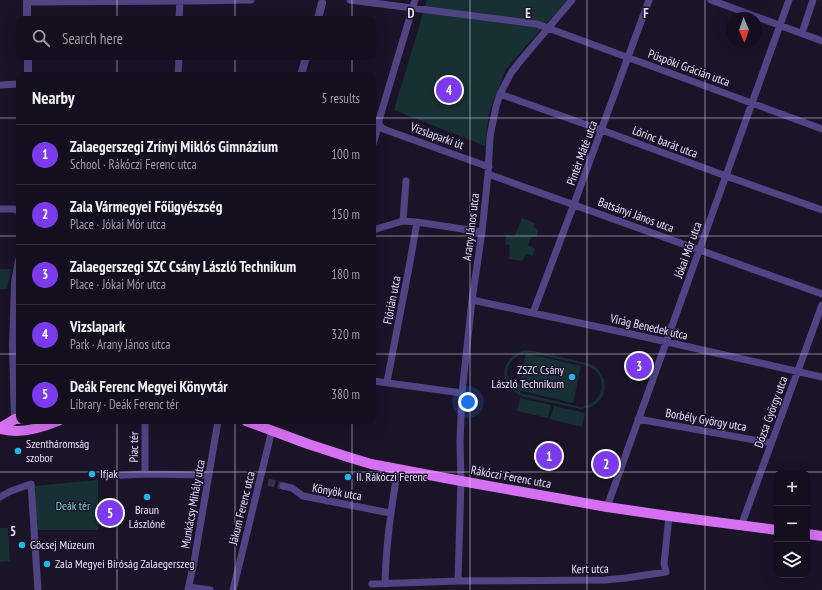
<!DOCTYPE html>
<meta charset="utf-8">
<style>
body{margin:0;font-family:"PT Sans Narrow",sans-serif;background:#1d1828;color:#f1f3f6}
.controls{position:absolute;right:12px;bottom:12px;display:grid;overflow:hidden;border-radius:8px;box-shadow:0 4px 16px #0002}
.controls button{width:36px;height:36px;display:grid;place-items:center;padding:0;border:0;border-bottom:1px solid #332f3d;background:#140f1f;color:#f1f3f6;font:20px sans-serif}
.compass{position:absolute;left:726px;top:12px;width:36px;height:36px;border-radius:50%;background:#140f1f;box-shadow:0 4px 16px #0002;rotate:178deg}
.you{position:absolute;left:468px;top:402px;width:14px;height:14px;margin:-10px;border:3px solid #fff;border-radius:50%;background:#1a73e8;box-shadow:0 0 0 6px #1a73e833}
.badge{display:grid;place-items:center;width:26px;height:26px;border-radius:50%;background:#7c3aed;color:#fff;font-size:13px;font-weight:700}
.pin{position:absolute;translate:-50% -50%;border:2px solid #fff;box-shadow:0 1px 4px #0006}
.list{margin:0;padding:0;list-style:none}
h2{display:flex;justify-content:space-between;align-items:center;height:52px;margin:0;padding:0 16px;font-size:17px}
h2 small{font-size:13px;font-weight:400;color:#9d9ca4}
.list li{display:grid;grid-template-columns:26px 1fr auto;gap:12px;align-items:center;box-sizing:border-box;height:60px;padding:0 16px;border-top:1px solid #332f3d}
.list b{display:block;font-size:15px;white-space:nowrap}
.list p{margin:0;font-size:13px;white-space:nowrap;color:#9d9ca4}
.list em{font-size:13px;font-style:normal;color:#9d9ca4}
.icon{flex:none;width:22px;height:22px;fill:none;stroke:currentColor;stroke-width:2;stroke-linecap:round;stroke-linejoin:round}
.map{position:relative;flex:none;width:822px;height:590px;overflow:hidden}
.search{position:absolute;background:#140f1f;box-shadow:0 4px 16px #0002;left:16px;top:16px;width:360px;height:44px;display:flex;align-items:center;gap:10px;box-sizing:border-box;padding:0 14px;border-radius:8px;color:#9d9ca4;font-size:15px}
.panel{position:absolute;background:#140f1f;box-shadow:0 4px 16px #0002;left:16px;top:72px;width:360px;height:352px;border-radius:8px}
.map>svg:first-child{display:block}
.green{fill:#173033;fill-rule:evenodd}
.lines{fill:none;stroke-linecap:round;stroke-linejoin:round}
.minor-tunnel{stroke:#3a3249;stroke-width:7;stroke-dasharray:7 3.5;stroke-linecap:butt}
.minor{stroke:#504484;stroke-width:7}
.tertiary{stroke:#504484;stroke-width:8}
.primary{stroke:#d571f1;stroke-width:10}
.grid{fill:none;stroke:#e7dffc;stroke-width:1;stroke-opacity:0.55}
.poi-dot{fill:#1fb6e9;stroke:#1b1429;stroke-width:1.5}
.labels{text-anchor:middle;stroke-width:3;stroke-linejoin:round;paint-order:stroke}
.street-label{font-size:12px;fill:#e7dffc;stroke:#1b1429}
.poi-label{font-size:12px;fill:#e7dffc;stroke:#1b1429;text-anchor:start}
.park-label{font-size:12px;fill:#71d6cc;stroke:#1b1429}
.grid-label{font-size:13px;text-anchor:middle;font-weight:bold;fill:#e7dffc;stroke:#1b1429;stroke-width:3;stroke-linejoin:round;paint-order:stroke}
</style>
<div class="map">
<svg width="822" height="590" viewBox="0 0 822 590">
<rect width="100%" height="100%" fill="#1b1429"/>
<path class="green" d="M427 0H567L506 69 489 112 485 146 394 110Z
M522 218 535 223 534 227 538 230 537 237H531L528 245 535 249 533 256 526 254 522 261 509 259 510 245 505 244 507 234 514 237Z
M0 269H11L7 289H0Z
M525 350 533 351 586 363 595 366 600 372 604 380 605 388 603 396 598 402 591 407 581 409 524 397C498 386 497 359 525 350ZM525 353H532L585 365C590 367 595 369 598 374 605 384 601 399 590 404 587 406 584 406 581 407L521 393C501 381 503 360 525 353Z
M526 353 581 366 573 403 518 390Z
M520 398 551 405 548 418 517 411Z
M554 406 585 413 582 427 550 419Z
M98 480V530H37L34 486Z
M0 528H8L10 561 0 562Z"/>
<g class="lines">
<path class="minor-tunnel" d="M268 482 283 486"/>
<path class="minor" d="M350 0 537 24 822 129
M415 0 379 120V124L382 128 386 130 489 167
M711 0 822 41
M27 2 189 1 251 0
M179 19 180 0
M802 33 813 0
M178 75 179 57
M0 85 19 84
M500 94 607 132 726 176 822 210
M373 144 379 124
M488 174 822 294
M0 209H14L19 211
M403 221 406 181
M373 230 403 221 417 222 482 232
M472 300 636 335 822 377
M533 313 574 204 649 0
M373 381 462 393
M387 382 410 262 417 222
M638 419 771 443
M145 474V421
M106 476 145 474 209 475
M283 486 292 488 303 496 390 513
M0 497 11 491 31 484 38 590
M607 507 789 0
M741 526 822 305
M458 581 461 481 460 442 462 393 472 300 482 232 488 174 490 137 492 126 496 107 500 94 511 73 521 60 572 0
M385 583C386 545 391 507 398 469
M372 584 458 581 605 580 626 578 666 572 664 564 669 516
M189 587 210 590
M188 590 194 562 218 421
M233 590 272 430"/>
<path class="tertiary" d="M27 0V19
M318 19 322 3
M28 57V75
M301 75 306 57
M15 419 13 346 14 317 15 282 19 261"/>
<path class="primary" d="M246 421 308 444 348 457 371 464 461 481 607 507 669 516 777 530
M0 428 15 419H19
M0 429C5 430 11 431 16 431 30 431 46 426 58 421
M807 534 822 536"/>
</g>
<path class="grid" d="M117 0V19M235 0V19M352 0V19M470 0V590M587 0V590M705 0V590M117 57V75M235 57V75M352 57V75M0 118H19M373 118H822M0 236H19M373 236H822M0 354H19M373 354H822M117 421V590M235 421V590M352 421V590M0 472H822"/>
<g class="poi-dot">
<circle cx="572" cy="377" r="4"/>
<circle cx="18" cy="451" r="4"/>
<circle cx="92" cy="474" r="4"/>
<circle cx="348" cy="477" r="4"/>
<circle cx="147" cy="497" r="4"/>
<circle cx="22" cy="545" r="4"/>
<circle cx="47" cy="564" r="4"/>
</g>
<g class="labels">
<g class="street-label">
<text transform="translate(689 68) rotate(20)" y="4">Püspöki Grácián utca</text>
<text transform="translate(437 136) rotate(20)" y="4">Vizslaparki út</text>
<text transform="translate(665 142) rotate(21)" y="4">Lőrinc barát utca</text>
<text transform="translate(582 153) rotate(-70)" y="4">Pintér Máté utca</text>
<text transform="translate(636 215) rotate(20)" y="4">Batsányi János utca</text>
<text transform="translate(471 227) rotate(-83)" y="4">Arany János utca</text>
<text transform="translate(688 250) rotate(-70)" y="4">Jókai Mór utca</text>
<text transform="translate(392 300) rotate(-79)" y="4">Flórián utca</text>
<text transform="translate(649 327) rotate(13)" y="4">Virág Benedek utca</text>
<text transform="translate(771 412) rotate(-70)" y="4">Dózsa György utca</text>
<text transform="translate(706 420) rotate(10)" y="4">Borbély György utca</text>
<text transform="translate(134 447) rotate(-89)" y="4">Piac tér</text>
<text transform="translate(511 477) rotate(10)" y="4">Rákóczi Ferenc utca</text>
<text transform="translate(337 492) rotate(10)" y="4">Könyök utca</text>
<text transform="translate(193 504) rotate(-80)" y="4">Munkácsy Mihály utca</text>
<text transform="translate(242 508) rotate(-76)" y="4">Jákum Ferenc utca</text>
<text transform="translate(590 569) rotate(-1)" y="4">Kert utca</text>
</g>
<g class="poi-label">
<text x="564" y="374" text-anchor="end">ZSZC Csány<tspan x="564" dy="14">László Technikum</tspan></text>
<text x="26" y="448">Szentháromság<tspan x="26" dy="14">szobor</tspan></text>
<text x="100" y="478">Ifjak</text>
<text x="356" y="481">II. Rákóczi Ferenc</text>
<text x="147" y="514" text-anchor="middle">Braun<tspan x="147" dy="14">Lászlóné</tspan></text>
<text x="30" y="549">Göcsej Múzeum</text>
<text x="55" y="568">Zala Megyei Bíróság Zalaegerszeg</text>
</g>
<g class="park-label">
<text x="73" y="510">Deák tér</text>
</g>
</g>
<g class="grid-label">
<text x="411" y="18">D</text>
<text x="528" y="18">E</text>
<text x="646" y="18">F</text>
<text x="13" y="536">5</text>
</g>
</svg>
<div class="controls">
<button>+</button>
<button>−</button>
<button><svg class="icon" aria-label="layers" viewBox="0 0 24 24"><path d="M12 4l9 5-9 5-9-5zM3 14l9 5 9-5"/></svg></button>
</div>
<svg class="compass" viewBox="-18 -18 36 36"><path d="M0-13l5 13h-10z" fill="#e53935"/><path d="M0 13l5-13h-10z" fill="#9d9ca4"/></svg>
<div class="you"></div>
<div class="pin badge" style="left:549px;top:456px">1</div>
<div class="pin badge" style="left:606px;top:464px">2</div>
<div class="pin badge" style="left:639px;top:366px">3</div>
<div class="pin badge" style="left:449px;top:90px">4</div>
<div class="pin badge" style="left:110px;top:513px">5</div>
<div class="search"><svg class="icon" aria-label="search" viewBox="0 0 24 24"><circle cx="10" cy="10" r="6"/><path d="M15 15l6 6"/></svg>Search here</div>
<section class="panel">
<h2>Nearby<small>5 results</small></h2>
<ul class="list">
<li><span class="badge">1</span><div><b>Zalaegerszegi Zrínyi Miklós Gimnázium</b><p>School · Rákóczi Ferenc utca</p></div><em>100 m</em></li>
<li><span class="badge">2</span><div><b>Zala Vármegyei Főügyészség</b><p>Place · Jókai Mór utca</p></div><em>150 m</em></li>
<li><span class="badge">3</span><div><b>Zalaegerszegi SZC Csány László Technikum</b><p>Place · Jókai Mór utca</p></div><em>180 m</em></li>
<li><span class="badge">4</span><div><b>Vizslapark</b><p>Park · Arany János utca</p></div><em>320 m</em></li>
<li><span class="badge">5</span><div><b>Deák Ferenc Megyei Könyvtár</b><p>Library · Deák Ferenc tér</p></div><em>380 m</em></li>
</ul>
</section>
</div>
